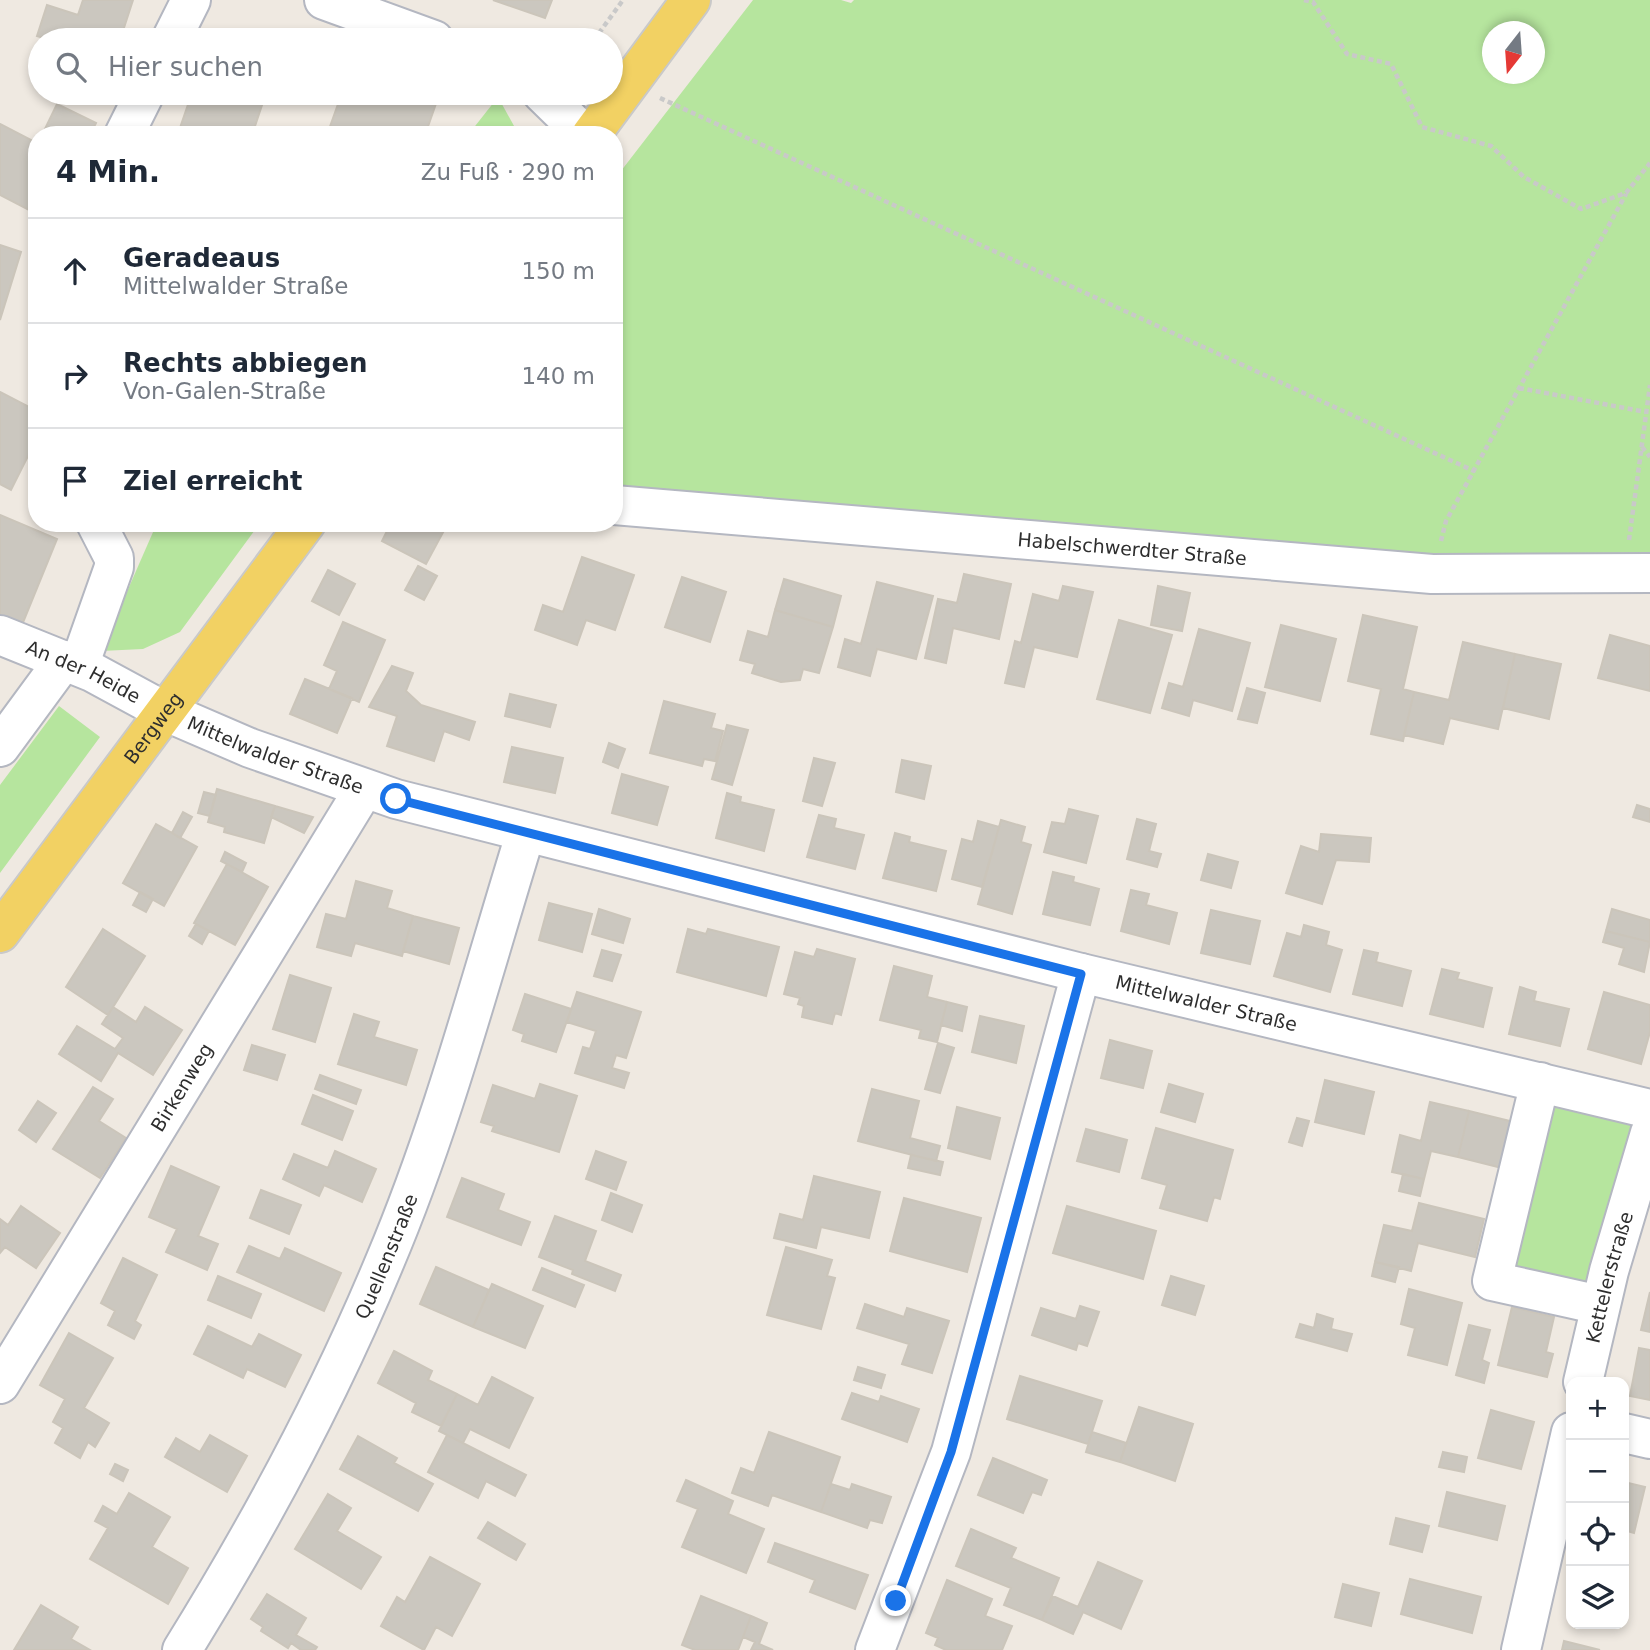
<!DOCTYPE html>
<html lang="de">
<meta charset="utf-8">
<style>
body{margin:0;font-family:"DejaVu Sans",sans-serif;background:#f6f6f7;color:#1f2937}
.controls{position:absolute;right:21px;bottom:21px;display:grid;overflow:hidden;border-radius:14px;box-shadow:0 4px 10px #0003}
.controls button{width:63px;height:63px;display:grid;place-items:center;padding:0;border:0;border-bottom:2px solid #e0e1e3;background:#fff;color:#1f2937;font:35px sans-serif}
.compass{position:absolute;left:1482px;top:21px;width:63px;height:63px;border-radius:50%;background:#fff;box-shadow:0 4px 10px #0003;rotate:197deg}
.stop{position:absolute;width:21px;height:21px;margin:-16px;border:5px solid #1a73e8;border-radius:50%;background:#fff}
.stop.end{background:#1a73e8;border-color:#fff;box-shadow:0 2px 7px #0008}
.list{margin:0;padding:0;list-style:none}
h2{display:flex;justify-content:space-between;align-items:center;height:91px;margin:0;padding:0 28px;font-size:30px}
h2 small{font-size:23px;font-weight:400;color:#747a83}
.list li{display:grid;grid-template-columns:46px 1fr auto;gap:21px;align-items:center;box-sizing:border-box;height:105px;padding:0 28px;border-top:2px solid #e0e1e3}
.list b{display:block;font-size:26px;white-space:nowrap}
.list p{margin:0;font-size:23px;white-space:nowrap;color:#747a83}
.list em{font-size:23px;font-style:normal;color:#747a83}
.icon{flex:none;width:38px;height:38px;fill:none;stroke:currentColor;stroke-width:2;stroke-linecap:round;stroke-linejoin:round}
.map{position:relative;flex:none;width:1650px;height:1650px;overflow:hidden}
.search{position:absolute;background:#fff;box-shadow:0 4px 10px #0003;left:28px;top:28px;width:595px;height:77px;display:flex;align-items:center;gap:18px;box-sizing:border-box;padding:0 24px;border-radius:38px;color:#747a83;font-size:26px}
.panel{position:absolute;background:#fff;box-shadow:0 4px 10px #0003;left:28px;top:126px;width:595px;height:406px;border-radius:28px}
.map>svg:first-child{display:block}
.green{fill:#b6e59e;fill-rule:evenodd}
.building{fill:#cbc7bf;stroke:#cbc5ba;stroke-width:2}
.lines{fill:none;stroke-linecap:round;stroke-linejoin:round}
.minor-casing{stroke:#b4b7c1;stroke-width:42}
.major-casing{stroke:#c9c9c9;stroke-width:42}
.path{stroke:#c9c9c9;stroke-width:4.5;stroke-dasharray:5 3.5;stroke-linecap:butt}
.minor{stroke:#fff;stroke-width:38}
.major{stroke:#f2d163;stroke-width:38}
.route{stroke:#1a73e8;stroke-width:9}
.labels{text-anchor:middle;stroke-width:6;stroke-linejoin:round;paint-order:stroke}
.street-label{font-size:19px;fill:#2e2e2e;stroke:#fff}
</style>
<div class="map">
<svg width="1650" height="1650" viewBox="0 0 1650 1650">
<rect width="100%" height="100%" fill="#efe9e1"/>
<path class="green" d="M753 0H841L851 3 854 0H1650V560L1414 563 614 495V180ZM1492 32H1534V74H1492Z
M498 97 519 135H468Z
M157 523H260L180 632 143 649 101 651Z
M59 706 100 737 0 873V785Z
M1540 1082 1650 1109 1600 1305 1492 1281Z"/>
<path class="building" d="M83 0H133L120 40H51L37 36 47 5 78 15Z
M493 0H552L545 18Z
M192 93H266L252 135H200L180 128Z
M342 93 363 100 366 93 439 95 425 135H327Z
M57 104 96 123 90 135H42Z
M0 124 37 143V214L0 195Z
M0 245 21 252 0 320Z
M0 392 37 411V438L11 490 0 484Z
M0 515 57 539 22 625 0 616Z
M391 523H448L426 564 382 541Z
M582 557 634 575 615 630 586 620 577 645 535 630 543 605 563 612Z
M418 566 437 576 424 600 405 590Z
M328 570 355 584 339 615 312 601Z
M964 574 1011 584 999 639 953 628 946 663 925 658 938 599 957 603Z
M682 577 726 592 710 642 665 627Z
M784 579 841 596 833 627 775 610Z
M877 582 933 596 916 659 877 649 870 676 838 667 845 639 861 644Z
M1063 586 1093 592 1077 657 1034 647 1024 687 1005 683 1015 641 1021 643 1033 594 1059 601Z
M1158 586 1190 593 1182 631 1151 625Z
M775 610 833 627 819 673 803 669 800 680 781 682 752 673 755 664 740 660 748 631 768 637Z
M1363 615 1417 627 1403 689 1414 692 1403 741 1371 734 1381 689 1348 681Z
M1119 620 1172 635 1150 713 1097 699Z
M343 622 385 640 359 702 329 689 337 671 324 665Z
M1281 625 1336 639 1320 701 1265 687Z
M1199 629 1250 643 1232 711 1193 700 1189 716 1162 708 1169 683 1183 687Z
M1610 635 1650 646V691L1598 678Z
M1463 642 1515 654 1498 729 1450 718 1443 744 1404 735 1414 692 1449 700Z
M1515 654 1561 664 1549 719 1503 708Z
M392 666 413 673 406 691 421 705 475 722 469 740 444 731 434 761 387 746 397 716 369 707Z
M305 679 352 698 337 733 290 714Z
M1247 688 1265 693 1257 723 1238 719Z
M510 694 556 705 550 727 505 716Z
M664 701 715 714 711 728 723 731 715 761 704 759 702 766 650 753Z
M727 725 748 730 732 785 712 779Z
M609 743 625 749 618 768 603 762Z
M512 747 563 758 555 793 504 782Z
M814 758 835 763 822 806 803 801Z
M902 760 931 766 924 799 896 792Z
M622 774 668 787 657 825 612 813Z
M217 789 275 806 264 843 224 832 225 827 208 822Z
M204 792 216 795 210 816 198 813Z
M727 793 741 797 740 802 774 810 764 851 716 838Z
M1637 805 1650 809V822L1633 817Z
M275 806 313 817 304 833 271 817Z
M1069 809 1098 816 1086 863 1044 852 1052 822 1065 824Z
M183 812 192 817 180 838 172 833Z
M819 815 836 819 834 828 864 835 855 869 807 857Z
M1137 819 1156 824 1149 851 1161 854 1157 867 1127 859Z
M1001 820 1025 827 1021 842 1031 845 1012 914 978 904Z
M978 821 999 827 982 887 952 879 962 839 973 842Z
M156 824 197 847 164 906 123 883Z
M895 833 910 837 909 842 946 851 936 891 883 878Z
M1321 834 1371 838 1369 862 1336 860 1322 904 1286 893 1301 846 1319 852Z
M225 852 246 863 242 872 221 861Z
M1208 854 1238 862 1231 888 1201 880Z
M227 864 268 887 235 945 194 923Z
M1053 872 1074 877 1073 882 1099 889 1090 925 1043 914Z
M356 881 392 891 387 908 413 916 402 956 355 943 351 956 317 947 326 914 346 919Z
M1131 890 1149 894 1146 905 1177 913 1169 944 1121 931Z
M140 892 153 899 146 912 133 905Z
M549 903 592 914 582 952 539 940Z
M599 909 630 919 623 943 592 934Z
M1612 909 1650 920V942L1606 931Z
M1211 910 1260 921 1250 964 1201 953Z
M413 916 459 928 449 964 403 951Z
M196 924 209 931 202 944 189 936Z
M1304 925 1329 932 1326 945 1342 950 1330 992 1274 976 1287 933 1301 937Z
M103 929 145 956 108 1015 66 987Z
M688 929 706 934 708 929 779 947 766 996 677 972Z
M1606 931 1650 942 1644 972 1619 964 1624 948 1603 942Z
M817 949 855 959 841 1015 835 1013 832 1024 802 1017 804 1006 798 1004 800 998 784 994 795 952 814 957Z
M602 950 621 955 612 981 594 976Z
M1364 950 1378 953 1376 962 1411 971 1402 1006 1353 994Z
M894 966 932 976 927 997 947 1002 937 1042 919 1038 921 1030 880 1020Z
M1442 969 1459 973 1457 979 1492 988 1483 1027 1430 1014Z
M290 975 331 988 315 1042 273 1029Z
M1520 987 1536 992 1534 1001 1569 1009 1560 1046 1509 1034Z
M577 992 641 1012 626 1058 616 1055 612 1068 629 1073 624 1088 575 1073 583 1047 590 1049 596 1031 567 1022Z
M1604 992 1650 1005V1032L1641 1064 1588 1049Z
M525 994 571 1009 556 1052 522 1041 524 1034 513 1030Z
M947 1002 967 1007 962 1031 941 1025Z
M113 1007 136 1022 145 1007 182 1030 153 1075 118 1053 101 1081 59 1054 77 1026 115 1049 123 1038 102 1024Z
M354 1014 379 1022 374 1037 417 1050 406 1085 338 1064Z
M980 1016 1024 1026 1016 1063 972 1052Z
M1110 1040 1152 1051 1143 1088 1101 1078Z
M938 1043 954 1048 940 1093 925 1089Z
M252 1045 285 1055 277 1080 244 1070Z
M320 1075 361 1090 356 1104 315 1089Z
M1325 1080 1374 1092 1364 1134 1315 1122Z
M540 1084 577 1096 559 1152 492 1131 494 1126 481 1122 493 1085 535 1099Z
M1169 1084 1203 1094 1195 1122 1161 1112Z
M93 1087 113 1099 99 1121 126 1138 100 1178 53 1149Z
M872 1089 919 1101 910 1138 940 1146 936 1161 858 1141Z
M313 1095 353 1111 342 1140 302 1124Z
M38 1101 56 1113 36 1142 19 1130Z
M1430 1102 1469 1111 1458 1157 1431 1151 1424 1179 1392 1172 1400 1135 1421 1141Z
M957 1107 1000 1118 990 1159 948 1148Z
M1469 1111 1514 1122 1502 1168 1458 1157Z
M1297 1118 1309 1121 1302 1146 1289 1142Z
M1156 1128 1233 1150 1220 1199 1214 1197 1207 1221 1160 1208 1167 1185 1142 1178Z
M1086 1129 1127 1140 1119 1172 1077 1161Z
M335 1151 376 1169 362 1202 324 1185 319 1196 283 1179 294 1154 328 1168Z
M596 1151 626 1162 616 1190 586 1179Z
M911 1155 943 1162 940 1175 908 1168Z
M171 1166 219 1187 198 1236 218 1244 207 1270 166 1252 177 1229 149 1217Z
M1403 1174 1424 1179 1420 1196 1399 1191Z
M814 1176 880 1192 869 1238 821 1227 816 1248 774 1238 780 1214 803 1220Z
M462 1178 504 1194 498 1210 530 1222 521 1245 447 1217Z
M261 1190 301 1205 289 1234 250 1218Z
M611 1193 642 1205 632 1232 602 1220Z
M904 1198 981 1218 967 1272 890 1251Z
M1419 1203 1484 1219 1475 1257 1418 1243 1411 1271 1375 1262 1384 1225 1412 1231Z
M21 1206 60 1233 36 1268 5 1247 0 1253V1219L8 1225Z
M1067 1206 1156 1231 1143 1279 1053 1253Z
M555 1216 596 1231 585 1261 621 1275 615 1291 572 1274 573 1270 539 1257Z
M249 1246 280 1259 285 1248 341 1273 324 1311 237 1272Z
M786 1247 832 1260 827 1276 835 1278 821 1329 767 1315Z
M123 1258 157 1275 135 1321 141 1325 134 1339 108 1325 115 1311 101 1303Z
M1375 1262 1399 1267 1395 1282 1372 1276Z
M436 1267 489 1290 473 1327 420 1304Z
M542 1268 584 1285 575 1307 533 1290Z
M218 1276 261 1294 251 1318 208 1300Z
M1171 1276 1204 1286 1195 1315 1162 1305Z
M492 1284 543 1306 525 1348 473 1327Z
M1409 1289 1462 1303 1447 1365 1408 1355 1415 1328 1401 1324Z
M1650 1292V1332L1641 1330Z
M865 1304 904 1317 907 1308 949 1321 932 1373 902 1364 909 1344 857 1328Z
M1080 1306 1099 1312 1087 1346 1078 1343 1076 1350 1032 1335 1041 1308 1076 1319Z
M1512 1307 1554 1317 1546 1352 1553 1354 1547 1377 1498 1365Z
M1317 1314 1333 1319 1331 1329 1352 1334 1347 1351 1296 1337 1300 1324 1314 1328Z
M1469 1325 1490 1330 1482 1360 1489 1363 1484 1383 1456 1375Z
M208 1326 252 1347 259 1334 301 1355 285 1387 247 1369 243 1378 194 1354Z
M69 1333 113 1358 84 1408 109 1423 95 1447 88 1442 80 1458 55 1443 63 1428 53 1422 65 1399 40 1385Z
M1639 1348 1650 1350V1400L1630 1396Z
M394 1351 432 1371 428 1380 457 1394 441 1426 412 1412 416 1403 378 1383Z
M858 1367 885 1375 881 1388 854 1380Z
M1020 1376 1102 1401 1088 1444 1007 1419Z
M492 1377 533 1398 509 1448 470 1429 463 1443 439 1431 457 1394 478 1405Z
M852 1393 879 1402 881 1396 919 1409 907 1442 842 1419Z
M1139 1407 1193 1424 1175 1481 1120 1462Z
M1491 1410 1534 1422 1521 1469 1478 1458Z
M769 1432 840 1457 821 1512 772 1495 768 1506 732 1493 741 1468 754 1473Z
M1092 1432 1126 1443 1120 1462 1086 1452Z
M210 1435 247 1456 227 1492 165 1457 176 1438 200 1452Z
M447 1435 526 1475 515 1496 486 1481 478 1498 428 1472Z
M358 1436 397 1458 394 1463 433 1484 418 1511 340 1469Z
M1443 1452 1467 1457 1464 1472 1439 1467Z
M993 1458 1047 1480 1041 1495 1032 1492 1023 1513 978 1495Z
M115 1464 128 1470 123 1481 110 1474Z
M686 1480 733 1501 728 1514 764 1529 746 1573 682 1547 698 1509 677 1501Z
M1624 1482 1645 1487 1634 1533 1624 1530Z
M831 1484 850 1490 852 1484 891 1497 882 1523 870 1520 867 1528 821 1512Z
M1447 1492 1505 1506 1497 1540 1439 1526Z
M129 1493 170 1517 152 1547 188 1568 168 1604 90 1559 108 1528 95 1521 103 1506 117 1514Z
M328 1494 351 1508 337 1531 381 1557 361 1589 295 1549Z
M1396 1518 1429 1526 1422 1552 1390 1544Z
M488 1522 525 1544 516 1560 478 1538Z
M971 1529 1016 1548 1011 1558 1059 1578 1042 1620 1004 1605 1011 1588 956 1566Z
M775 1543 868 1575 855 1609 810 1592 815 1580 768 1562Z
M430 1557 480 1584 452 1636 436 1627 424 1650 381 1626 397 1597 405 1602Z
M1098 1562 1142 1581 1121 1629 1083 1612 1073 1634 1042 1620 1053 1596 1078 1607Z
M1410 1579 1481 1597 1472 1633 1401 1614Z
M947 1580 992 1599 985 1616 1012 1626 1002 1650H946L935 1645 938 1638 926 1633Z
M1343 1584 1379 1593 1371 1626 1335 1617Z
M267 1594 306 1618 296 1635 317 1647 315 1650H301L291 1643 288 1648 261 1631 263 1627 251 1619Z
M701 1596 751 1616 738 1650H695L682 1645Z
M41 1605 78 1627 71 1639 90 1650H14Z
M751 1616 767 1623 759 1644 773 1650H751L755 1642 743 1637Z
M1564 1641 1600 1650H1562Z"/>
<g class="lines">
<defs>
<g id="minor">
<path d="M324 0 434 40"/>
<path d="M171 40 191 0"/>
<path d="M542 93 585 135"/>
<path d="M124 135 145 93"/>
<path id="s1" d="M614 505 1432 574 1650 573"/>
<path id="s2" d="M0 635 92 672 164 711 250 748 396 799 1081 973 1650 1109"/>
<path d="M79 666 114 567V558L96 523"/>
<path d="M0 747 64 660"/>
<path d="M1540 1082 1492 1281 1600 1305"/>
<path id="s3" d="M1583 1382 1609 1271 1650 1133"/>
<path id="s4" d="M0 1384 364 789"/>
<path d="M1624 1433 1650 1439"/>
<path id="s5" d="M182 1650C259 1526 329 1396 385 1261 443 1124 481 977 525 835"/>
<path d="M875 1650 951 1452 1081 973"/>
<path d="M1521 1650 1571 1432"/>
</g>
<g id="major">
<path d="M591 135 691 0"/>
<path id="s6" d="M0 933 306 523"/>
</g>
</defs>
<use href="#minor" class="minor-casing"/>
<use href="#major" class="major-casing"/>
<path class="path" d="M1304 0 1313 2 1347 54 1391 64 1422 127 1491 146 1524 177 1581 209 1626 193 1650 163
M594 40 623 0
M660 98 1474 471
M1519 388 1646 412
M1642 447 1650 457
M1629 540 1650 385
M1441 541 1446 521 1626 194"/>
<use href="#minor" class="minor"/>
<use href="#major" class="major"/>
</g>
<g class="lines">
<path class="route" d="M396 799 1081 974 951 1452 896 1601"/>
</g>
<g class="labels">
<g class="street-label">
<text dy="7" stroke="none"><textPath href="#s1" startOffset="520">Habelschwerdter Straße</textPath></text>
<text dy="7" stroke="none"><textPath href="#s2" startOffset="91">An der Heide</textPath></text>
<text dy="7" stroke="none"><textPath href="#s6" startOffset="256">Bergweg</textPath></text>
<text dy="7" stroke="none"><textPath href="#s2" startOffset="301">Mittelwalder Straße</textPath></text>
<text dy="7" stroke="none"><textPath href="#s2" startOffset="1265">Mittelwalder Straße</textPath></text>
<text dy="7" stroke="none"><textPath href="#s4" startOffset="348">Birkenweg</textPath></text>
<text dy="7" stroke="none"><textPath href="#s5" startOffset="444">Quellenstraße</textPath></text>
<text dy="7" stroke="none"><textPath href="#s3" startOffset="108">Kettelerstraße</textPath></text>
</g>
</g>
</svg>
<div class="controls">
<button>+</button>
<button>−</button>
<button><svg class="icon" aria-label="locate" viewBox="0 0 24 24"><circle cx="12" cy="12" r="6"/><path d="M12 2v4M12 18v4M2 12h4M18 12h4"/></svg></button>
<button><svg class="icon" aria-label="layers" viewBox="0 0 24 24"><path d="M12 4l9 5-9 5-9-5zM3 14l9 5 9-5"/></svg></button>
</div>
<svg class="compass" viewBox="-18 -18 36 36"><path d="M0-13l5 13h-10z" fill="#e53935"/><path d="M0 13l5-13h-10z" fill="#747a83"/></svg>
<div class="stop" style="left:396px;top:799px"></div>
<div class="stop end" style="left:896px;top:1601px"></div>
<div class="search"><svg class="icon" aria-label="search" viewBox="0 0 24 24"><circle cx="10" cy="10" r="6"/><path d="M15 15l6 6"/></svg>Hier suchen</div>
<section class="panel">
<h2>4 Min.<small>Zu Fuß · 290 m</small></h2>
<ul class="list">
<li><svg class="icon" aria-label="ahead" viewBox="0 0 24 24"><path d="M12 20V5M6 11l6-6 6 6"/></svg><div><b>Geradeaus</b><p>Mittelwalder Straße</p></div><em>150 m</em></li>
<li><svg class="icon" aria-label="right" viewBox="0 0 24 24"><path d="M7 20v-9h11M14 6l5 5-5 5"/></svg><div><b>Rechts abbiegen</b><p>Von-Galen-Straße</p></div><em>140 m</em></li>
<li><svg class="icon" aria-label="arrive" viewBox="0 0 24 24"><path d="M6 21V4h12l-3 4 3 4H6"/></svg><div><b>Ziel erreicht</b></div></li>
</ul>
</section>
</div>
